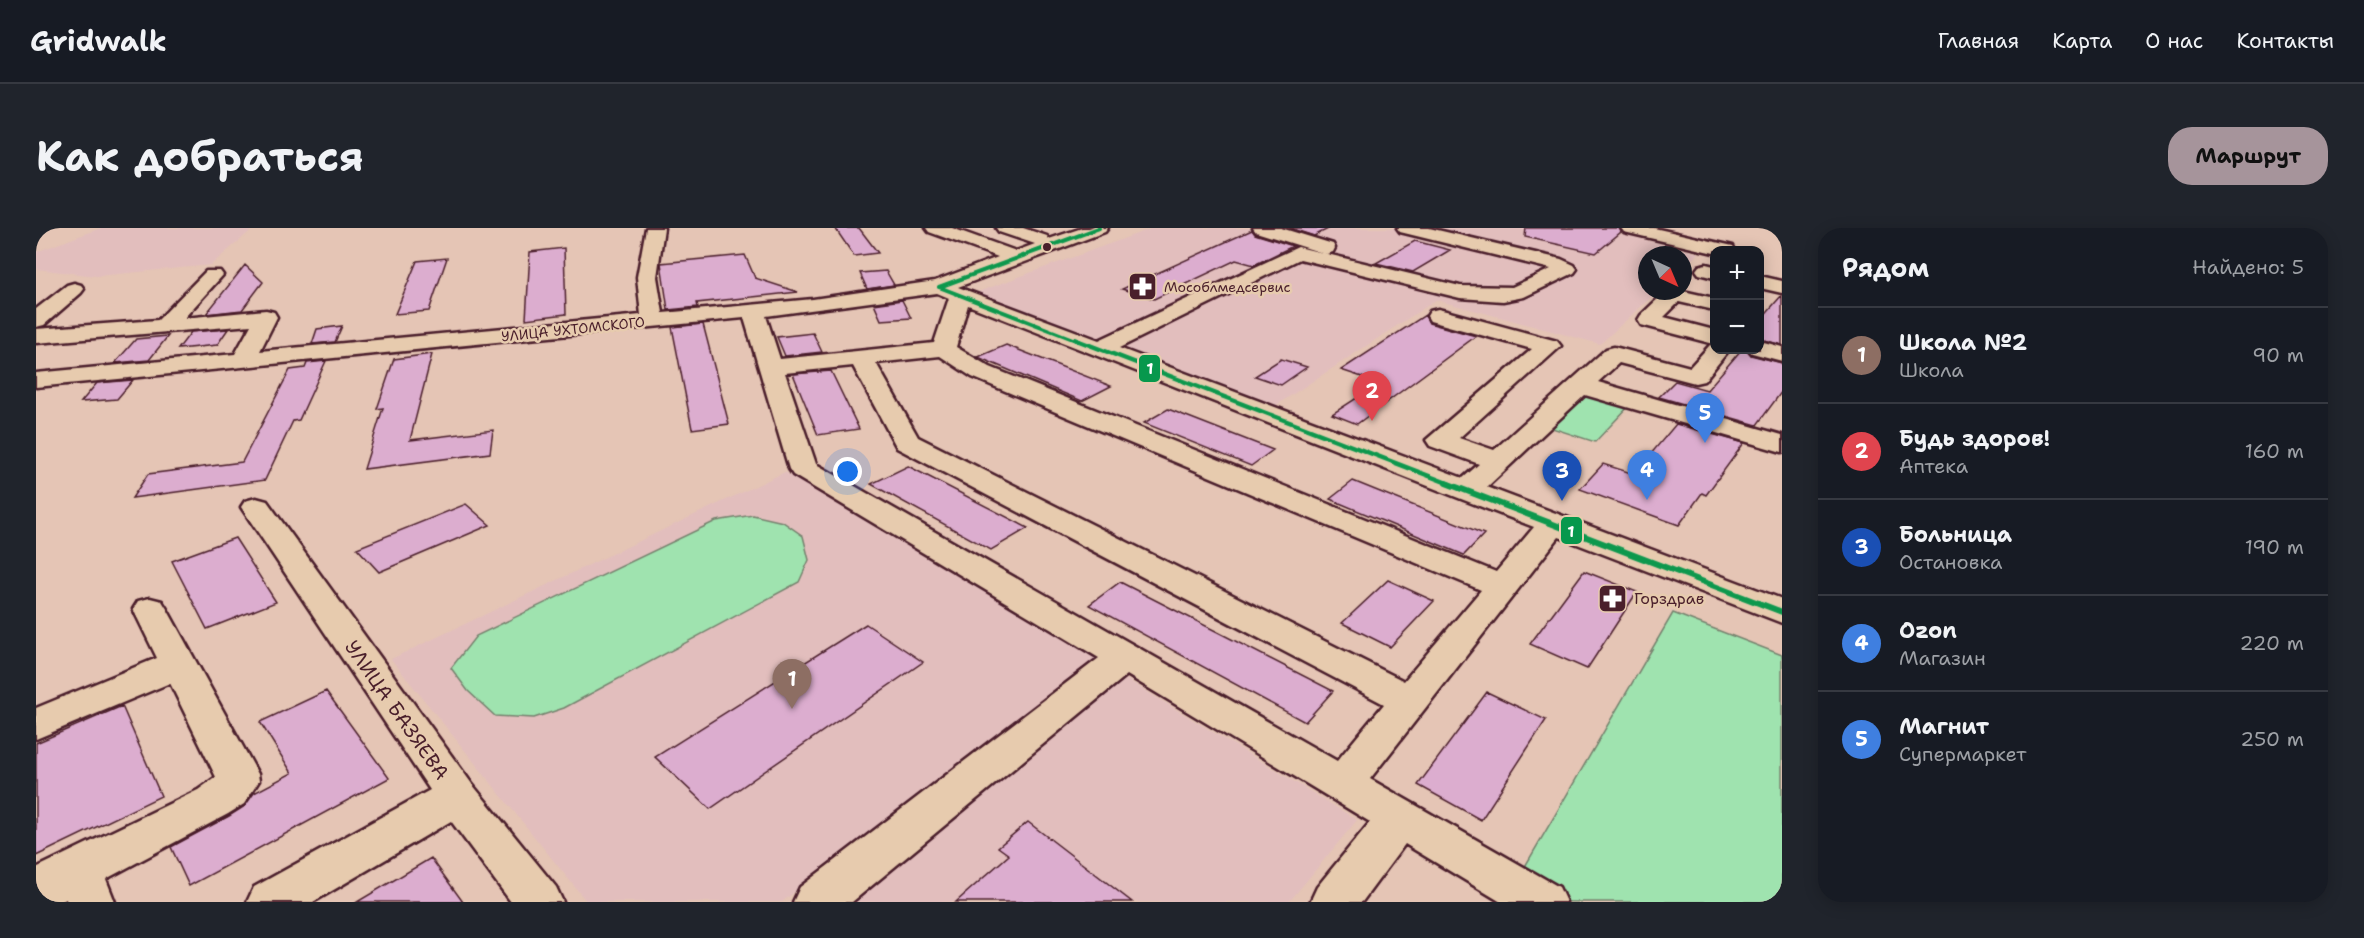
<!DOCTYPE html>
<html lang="ru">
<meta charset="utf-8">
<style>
body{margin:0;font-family:"Shantell Sans",sans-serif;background:#20242c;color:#f1f3f6}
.controls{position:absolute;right:18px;top:18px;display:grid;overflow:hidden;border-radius:12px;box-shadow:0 3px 15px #0003}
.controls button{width:54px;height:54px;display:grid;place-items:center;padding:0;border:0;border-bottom:2px solid #363941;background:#171b24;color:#f1f3f6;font:30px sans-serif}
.compass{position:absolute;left:1602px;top:18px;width:54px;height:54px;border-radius:50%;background:#171b24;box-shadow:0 3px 15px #0003;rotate:136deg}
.you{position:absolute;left:812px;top:244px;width:21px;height:21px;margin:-15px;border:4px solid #fff;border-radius:50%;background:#1a73e8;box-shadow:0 0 0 9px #1a73e833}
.badge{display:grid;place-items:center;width:39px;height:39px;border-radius:50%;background:#a6949b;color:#fff;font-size:20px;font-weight:700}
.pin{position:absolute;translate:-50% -50px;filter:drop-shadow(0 2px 3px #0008)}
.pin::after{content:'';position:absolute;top:32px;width:21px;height:18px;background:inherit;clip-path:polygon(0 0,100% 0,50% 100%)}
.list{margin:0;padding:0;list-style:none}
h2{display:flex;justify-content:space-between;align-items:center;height:78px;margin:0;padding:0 24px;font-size:26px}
h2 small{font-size:20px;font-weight:400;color:#9ea1a6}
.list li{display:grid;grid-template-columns:39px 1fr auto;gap:18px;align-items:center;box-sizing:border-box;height:96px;padding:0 24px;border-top:2px solid #363941}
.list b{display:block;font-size:22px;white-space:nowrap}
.list p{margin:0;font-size:20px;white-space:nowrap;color:#9ea1a6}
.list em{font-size:20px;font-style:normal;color:#9ea1a6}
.map{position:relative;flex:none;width:1746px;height:674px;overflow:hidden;border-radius:24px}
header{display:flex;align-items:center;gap:36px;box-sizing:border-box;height:84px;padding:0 30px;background:#171b24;border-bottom:2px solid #363941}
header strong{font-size:28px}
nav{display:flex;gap:33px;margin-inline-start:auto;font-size:21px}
.intro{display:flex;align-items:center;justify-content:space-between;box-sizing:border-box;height:144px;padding:0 36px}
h1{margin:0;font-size:42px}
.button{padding:15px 27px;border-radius:24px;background:#a6949b;color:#111;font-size:21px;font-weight:700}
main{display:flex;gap:36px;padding:0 36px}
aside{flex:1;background:#171b24;border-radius:24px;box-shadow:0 3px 15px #0003}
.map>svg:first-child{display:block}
.built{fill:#e2bebd}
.green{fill:#9fe3af;stroke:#74816d;stroke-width:1.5}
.building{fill:#dcadcf;stroke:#4a1f2b;stroke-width:1.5}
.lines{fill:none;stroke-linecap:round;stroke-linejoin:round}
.minor-casing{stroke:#4a1f2b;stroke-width:5}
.minor{fill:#e7cbae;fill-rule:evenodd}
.bus-1-far2-casing{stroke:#e7cbae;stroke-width:7}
.bus-1-far1-casing{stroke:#e7cbae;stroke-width:8}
.bus-1-casing{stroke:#e7cbae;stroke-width:10}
.bus-1-far2{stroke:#07984d;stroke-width:4}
.bus-1-far1{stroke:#07984d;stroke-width:4.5}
.bus-1{stroke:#07984d;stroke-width:6}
.bus-dot{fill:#4a1f2b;stroke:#e7cbae;stroke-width:2}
.labels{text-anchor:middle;stroke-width:5;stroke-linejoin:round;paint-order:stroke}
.far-poi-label{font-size:14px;fill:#4a1f2b;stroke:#e7cbae;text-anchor:start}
.far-street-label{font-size:14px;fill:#4a1f2b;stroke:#e7cbae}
.poi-label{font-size:16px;fill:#4a1f2b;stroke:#e7cbae;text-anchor:start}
.near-street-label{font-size:20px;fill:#4a1f2b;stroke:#e7cbae}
.line-badge{stroke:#e7cbae;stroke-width:2}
.badge-label{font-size:16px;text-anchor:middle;font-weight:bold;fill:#fff}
</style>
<header>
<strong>Gridwalk</strong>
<nav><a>Главная</a><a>Карта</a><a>О нас</a><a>Контакты</a></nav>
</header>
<div class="intro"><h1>Как добраться</h1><a class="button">Маршрут</a></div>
<main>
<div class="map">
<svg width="1746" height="674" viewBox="0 0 1746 674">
<rect width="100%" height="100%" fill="#e5c5b5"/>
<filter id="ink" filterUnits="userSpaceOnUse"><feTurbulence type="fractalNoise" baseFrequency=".0167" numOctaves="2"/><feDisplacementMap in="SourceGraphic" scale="12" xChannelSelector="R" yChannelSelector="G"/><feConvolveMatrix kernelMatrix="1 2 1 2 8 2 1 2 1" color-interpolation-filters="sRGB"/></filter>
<g filter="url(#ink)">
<path class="built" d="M65 0H218L175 37 61 48 0 41V24Z
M1117 0H1561L1663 25 1647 40V27H1611V63H1622L1564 116 1400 72 1239 178 939 65Z
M749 244 1061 430 746 674H551L355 431Z
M1087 449 1321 592 1253 674H806Z"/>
<path class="green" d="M1553 166 1593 178 1559 214 1516 200Z
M717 287 747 294 767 308 773 332 763 354 528 480 498 490 459 488 432 463 415 440 440 408 680 293Z
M1637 385 1746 427V674H1531L1484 647Z"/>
<path class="building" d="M799 0H823L842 25 818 28Z
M1253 0H1294L1278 8Z
M1490 0H1583L1585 4 1560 25 1489 9Z
M1216 2 1219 6 1257 18 1218 37 1200 32 1118 71 1086 61Z
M1379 13 1414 22 1377 44 1340 35Z
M528 20 530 86 490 91 494 24Z
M709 27 719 50 762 64 661 75 662 79 632 82 625 35Z
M411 30 393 83 359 86 381 33Z
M209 37 227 54 206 82 170 86Z
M850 43 858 57 831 61 824 45Z
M1746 67V117L1724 111V92Z
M866 72 875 90 845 92 838 76Z
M1389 87 1393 95 1440 108 1321 196 1296 186 1344 155 1305 142Z
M667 96 693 196 656 201 636 99Z
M306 98 299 114 276 116 281 101Z
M192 101 181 117 142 121 155 104Z
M777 105 786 124 749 128 741 109Z
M132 108 113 132 79 135 100 111Z
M970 117 1075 158 1046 173 942 129Z
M1705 122H1711L1715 127 1746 135V163L1721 197 1623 169 1639 153 1671 162Z
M396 126 374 212 457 202 454 225 328 241 347 180 341 181 358 131Z
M1245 131 1271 139 1245 157 1219 148Z
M290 133 263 192 257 193 229 252 96 270 112 246 206 234 254 142 269 140 271 135Z
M795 143 823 201 782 207 757 146Z
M97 152 81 171 45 174 61 155Z
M1132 181 1237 222 1215 238 1108 195Z
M1640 196 1708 215 1670 267 1666 265 1643 297 1544 261 1567 236 1598 246Z
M872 238 992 300 955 322 835 256Z
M1317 253 1448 306 1428 327 1294 271Z
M430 276 454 297 343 344 321 320Z
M199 310 240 374 171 401 136 333Z
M1548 343 1601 364 1551 441 1494 416Z
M1352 352 1398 373 1354 419 1306 395Z
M1084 354 1297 463 1269 494 1053 377Z
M830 396 887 434 674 581 619 529Z
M290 463 353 550 153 658 135 619 193 588 209 578 218 565 256 545 224 494Z
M1451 464 1510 492 1445 592 1382 557Z
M86 478 125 568 0 628V515Z
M992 594 1096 674H920L973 627 962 619Z
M395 630 427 674H321Z"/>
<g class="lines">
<defs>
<path id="minor" d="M610 0H628L621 49 627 85 777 71 899 53 962 29 893 4 890 0H916L980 23 999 16 963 4 960 0H987L1011 8 1013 11 1046 0H1072L1069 4 922 59 1063 112 1262 19 1424 58 1476 59 1515 41 1364 4 1361 0H1393L1525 31 1538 37 1541 41 1538 45 1488 69 1467 73 1424 70 1264 31 1083 120 1427 250 1443 236 1394 218 1390 212 1496 121 1394 93 1391 88 1394 83 1402 81 1410 83 1521 113 1525 118 1423 210 1458 222 1570 121 1578 119 1654 139 1674 117 1678 116V122H1693L1668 153 1659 155 1583 135 1562 154 1746 207V224L1549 167 1451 259 1746 371V395L1523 309 1334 551 1523 659 1530 674H1465L1369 616 1326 674H1274L1281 659 1334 594 1091 447 816 674H757L764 659 1063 430 757 247 753 241 708 90 0 159V145L199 126 215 97 0 115V101L122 92 170 43H184L187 47 148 90 230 82 238 84 241 89 224 123 605 87 601 49ZM901 65 913 70 898 115 744 131 730 88ZM932 77 1420 269 1498 299 1460 344 954 139 920 119ZM904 128 936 149 1445 362 1368 453 882 209 840 135ZM817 138 861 220 1348 476 1301 533 780 236 749 145Z
M1217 0H1245L1297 16 1299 20 1297 24 1290 26 1220 4Z
M1585 0H1618L1697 18 1699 22H1678V25L1588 4Z
M1670 36 1678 38V50L1663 46 1660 42 1663 38Z
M1724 48 1746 53V65L1724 60Z
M38 55 45 57 48 61 45 65 8 97 0 99V81L31 57Z
M1630 63H1647L1678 70V82L1643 74 1628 89 1678 102V116L1605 97 1602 92 1605 87Z
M1724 113 1746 119V133L1716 125 1713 122H1724Z
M220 270 231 273 436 556 520 659 527 674H475L415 593 277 674H211L218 659 394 562 205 279 209 273Z
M114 370 126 373 131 381 222 546 223 553 208 576 192 586 70 651 79 674H31L30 671 24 674H0V640L162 562 180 549 134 455 0 511V480L121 430 97 381 102 373Z"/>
</defs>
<use href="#minor" class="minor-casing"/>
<use href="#minor" class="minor"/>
<defs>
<path id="bus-1-far2" d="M903 59 1042 113
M903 59 1063 0"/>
<path id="bus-1-far1" d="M1038 111 1414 256"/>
<path id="bus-1" d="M1410 255 1746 384"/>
</defs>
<use href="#bus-1-far2" class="bus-1-far2-casing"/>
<use href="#bus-1-far1" class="bus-1-far1-casing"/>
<use href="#bus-1" class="bus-1-casing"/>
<use href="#bus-1-far2" class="bus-1-far2"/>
<use href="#bus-1-far1" class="bus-1-far1"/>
<use href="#bus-1" class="bus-1"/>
</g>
</g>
<defs>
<symbol id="pharmacy-square" viewBox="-11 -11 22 22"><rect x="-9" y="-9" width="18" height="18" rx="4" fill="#4a1f2b" stroke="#e7cbae"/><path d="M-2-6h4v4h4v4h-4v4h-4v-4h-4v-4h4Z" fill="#fff"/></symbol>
</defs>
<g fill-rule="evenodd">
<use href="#pharmacy-square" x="1090" y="42" width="33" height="33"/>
<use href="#pharmacy-square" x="1560" y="354" width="33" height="33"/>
</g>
<circle class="bus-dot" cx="1011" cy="19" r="5"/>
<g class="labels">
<g class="far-poi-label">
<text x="1128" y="64">Мособлмедсервис</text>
</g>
<g class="far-street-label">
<text transform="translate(537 101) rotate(-6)" y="5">УЛИЦА УХТОМСКОГО</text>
</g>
<g class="poi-label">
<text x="1598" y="376">Горздрав</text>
</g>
<g class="near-street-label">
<text transform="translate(361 482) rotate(55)" y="7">УЛИЦА БАЗЯЕВА</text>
</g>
</g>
<g class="line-badge">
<rect x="1102" y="126" width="23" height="29" rx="6" fill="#07984d"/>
<rect x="1524" y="288" width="23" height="29" rx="6" fill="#07984d"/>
</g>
<g class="badge-label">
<text x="1114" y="146">1</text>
<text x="1535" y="309">1</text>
</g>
</svg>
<div class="controls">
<button>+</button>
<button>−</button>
</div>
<svg class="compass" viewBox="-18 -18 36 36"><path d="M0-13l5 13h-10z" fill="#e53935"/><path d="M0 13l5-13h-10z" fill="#9ea1a6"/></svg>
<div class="you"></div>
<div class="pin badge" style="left:756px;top:481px;background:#8d6e63">1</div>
<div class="pin badge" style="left:1336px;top:193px;background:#e0444e">2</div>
<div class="pin badge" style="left:1526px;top:273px;background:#1a4fb4">3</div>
<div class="pin badge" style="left:1611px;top:272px;background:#3f7fe0">4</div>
<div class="pin badge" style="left:1669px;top:215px;background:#3f7fe0">5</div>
</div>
<aside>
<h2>Рядом<small>Найдено: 5</small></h2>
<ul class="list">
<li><span class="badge" style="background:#8d6e63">1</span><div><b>Школа №2</b><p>Школа</p></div><em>90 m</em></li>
<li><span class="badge" style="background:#e0444e">2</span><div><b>Будь здоров!</b><p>Аптека</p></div><em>160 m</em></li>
<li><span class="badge" style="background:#1a4fb4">3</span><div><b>Больница</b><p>Остановка</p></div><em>190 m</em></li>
<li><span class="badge" style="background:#3f7fe0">4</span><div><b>Ozon</b><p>Магазин</p></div><em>220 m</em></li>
<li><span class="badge" style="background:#3f7fe0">5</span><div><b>Магнит</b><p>Супермаркет</p></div><em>250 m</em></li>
</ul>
</aside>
</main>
